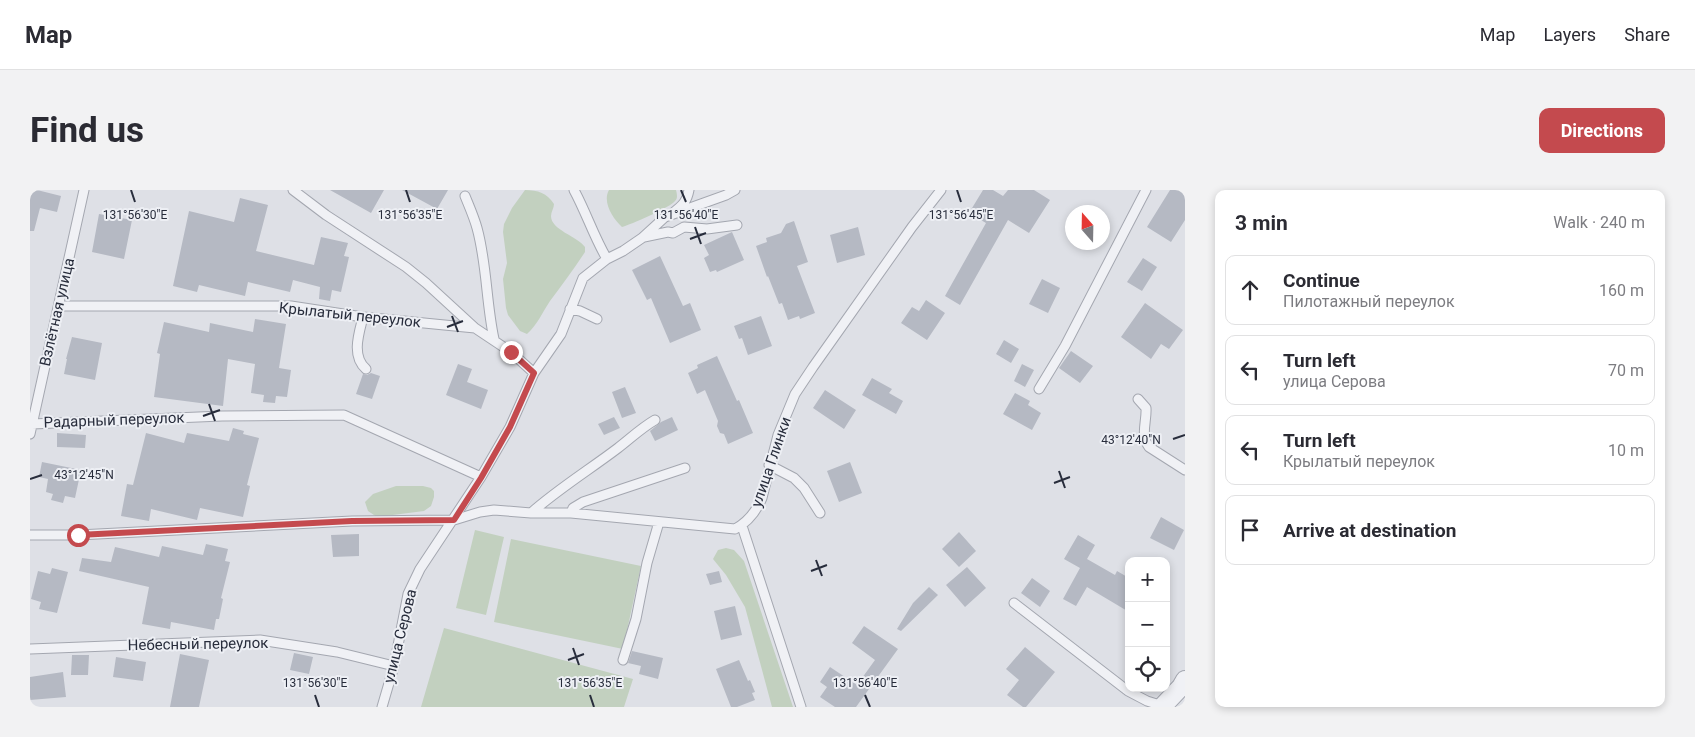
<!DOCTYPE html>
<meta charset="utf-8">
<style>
body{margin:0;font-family:Roboto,sans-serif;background:#f2f2f3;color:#2b2b33}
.controls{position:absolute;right:15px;bottom:15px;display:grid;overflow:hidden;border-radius:10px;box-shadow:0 2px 8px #0003}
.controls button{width:45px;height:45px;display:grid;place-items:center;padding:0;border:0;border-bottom:1px solid #e1e1e2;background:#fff;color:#2b2b33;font:25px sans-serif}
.compass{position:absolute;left:1035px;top:15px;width:45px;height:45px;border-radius:50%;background:#fff;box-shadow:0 2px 8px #0003;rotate:340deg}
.stop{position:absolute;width:15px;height:15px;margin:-11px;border:4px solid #c44a4e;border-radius:50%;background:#fff}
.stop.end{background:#c44a4e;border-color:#fff;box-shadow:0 1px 5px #0008}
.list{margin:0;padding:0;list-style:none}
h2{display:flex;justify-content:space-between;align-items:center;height:65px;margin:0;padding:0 20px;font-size:21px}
h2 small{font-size:16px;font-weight:400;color:#7c7c81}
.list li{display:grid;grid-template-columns:32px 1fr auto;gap:15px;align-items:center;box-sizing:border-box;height:70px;margin:0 10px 10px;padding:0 10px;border:1px solid #e1e1e2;border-radius:10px}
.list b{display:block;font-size:19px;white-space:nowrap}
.list p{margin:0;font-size:16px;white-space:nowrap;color:#7c7c81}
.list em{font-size:16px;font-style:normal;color:#7c7c81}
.icon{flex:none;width:28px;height:28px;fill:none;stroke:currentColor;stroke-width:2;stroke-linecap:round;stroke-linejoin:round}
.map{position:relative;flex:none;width:1155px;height:517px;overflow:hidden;border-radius:10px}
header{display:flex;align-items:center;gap:30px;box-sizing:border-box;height:70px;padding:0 25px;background:#fff;border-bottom:1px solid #e1e1e2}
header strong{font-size:24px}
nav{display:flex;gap:28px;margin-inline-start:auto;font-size:18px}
.intro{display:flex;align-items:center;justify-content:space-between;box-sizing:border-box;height:120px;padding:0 30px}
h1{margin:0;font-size:35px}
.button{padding:12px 22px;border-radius:10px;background:#c44a4e;color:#fff;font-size:18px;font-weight:700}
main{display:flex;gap:30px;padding:0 30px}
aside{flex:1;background:#fff;border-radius:10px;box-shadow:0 2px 8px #0003}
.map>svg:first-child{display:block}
.green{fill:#c2d0bf}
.building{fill:#b5b9c3}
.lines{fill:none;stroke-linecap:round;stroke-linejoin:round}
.lane-casing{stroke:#a4a7b0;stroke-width:11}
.street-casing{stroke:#a4a7b0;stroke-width:20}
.lane{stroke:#f0f1f5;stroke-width:9}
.street{stroke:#f0f1f5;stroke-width:18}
.route{stroke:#c44a4e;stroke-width:6}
.ticks{fill:none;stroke:#282d3c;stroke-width:2}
.labels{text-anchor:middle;stroke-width:4;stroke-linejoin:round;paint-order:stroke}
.street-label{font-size:15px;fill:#282d3c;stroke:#edeff4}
.ticks-label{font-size:12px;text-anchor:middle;fill:#282d3c;stroke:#edeff4;stroke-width:4;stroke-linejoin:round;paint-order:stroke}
</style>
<header>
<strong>Map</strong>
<nav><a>Map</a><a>Layers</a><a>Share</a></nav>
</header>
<div class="intro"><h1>Find us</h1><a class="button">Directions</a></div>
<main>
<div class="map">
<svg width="1155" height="517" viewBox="0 0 1155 517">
<rect width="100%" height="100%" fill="#dee0e6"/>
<path class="green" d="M495 0C508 0 517 3 524 14 524 18 521 22 521 26 521 40 547 46 555 57V62C544 79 532 95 520 111 512 123 508 134 497 144L490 141 478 125 476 118 473 89 477 73 473 42 474 34 482 18Z
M579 0H646C647 4 648 8 645 11 641 17 600 35 592 37 583 29 572 12 579 0Z
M366 296H393L401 298 404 301V307L401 316 394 321 347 327 338 321 335 312 343 304Z
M445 340 474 347 456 425 426 418Z
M481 349 611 376 593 459 464 432Z
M696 358 704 360 714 371 763 517H742L715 417 696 385 683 369 688 360Z
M414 438 603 489 594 517H391Z"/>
<path class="building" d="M0 0H7L31 6 27 22 10 18 4 41H0Z
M300 0H354L341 23Z
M372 0H418L407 19Z
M953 0H963L973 6 978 0H1004L1020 10 999 43 978 30 930 115 915 106 956 33 939 23Z
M1140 0H1155V30L1141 52 1117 37Z
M210 8 238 15 226 61 284 75 291 47 318 53 314 66 319 67 311 102 302 100 300 111 289 109 290 97 263 90 260 102 218 92 215 106 169 95 167 102 143 96 159 21 204 32Z
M69 24 102 30 94 69 62 62Z
M764 31 778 72 767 76 785 123 770 129 769 126 758 130 752 113 749 114 738 86 737 87 726 56 737 52 736 48 751 43 756 34Z
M828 37 835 65 807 73 800 45Z
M702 42 714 70 687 82 686 80 680 82 674 68 679 65 674 55Z
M630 66 653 116 660 113 671 140 640 153 621 108 617 110 602 80Z
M1113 68 1127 77 1112 101 1097 92Z
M1012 89 1030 98 1018 123 999 114Z
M896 110 915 123 897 150 871 133 882 117 889 121Z
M1115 113 1153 140 1139 159 1131 154 1121 169 1091 147Z
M731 126 742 156 718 165 712 148 709 149 704 136Z
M225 129 256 134 249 178 261 180 257 207 246 206 245 213 233 212 234 205 221 203 225 174 198 169 193 216 124 207 130 164 127 163 134 132 179 142 180 133 223 142Z
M42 147 72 153 65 190 34 184 37 169H36Z
M974 150 989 159 981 173 966 164Z
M1041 161 1063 176 1050 193 1029 178Z
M687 166 707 211 709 210 723 243 698 254 694 244 690 243 687 236 688 231 675 200 667 204 658 183 668 178 667 175Z
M428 174 442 179 437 192 458 200 451 219 416 205Z
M992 174 1004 180 995 197 984 191Z
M341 183 350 186 342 209 326 204 333 184 337 185Z
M842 188 862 199 859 203 873 211 866 224 832 205Z
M595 197 606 223 592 228 582 202Z
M795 200 826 220 814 239 783 218Z
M985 203 1000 211 998 215 1011 223 1002 240 973 224Z
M584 227 590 238 574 245 568 234Z
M642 227 648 240 625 251 620 241 631 232Z
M203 238 214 241 213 244 229 248 217 295 220 296 213 327 170 318 167 330 121 319 119 331 91 326 97 294 103 295 116 243 154 253 157 243 199 251Z
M27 243 56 245 55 258 27 257Z
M12 272 51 280 45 308 35 306 33 313 21 310 23 304 16 302 18 289 9 287Z
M820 272 832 303 809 312 797 281Z
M1131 327 1154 340 1144 360 1120 348Z
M929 342 946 361 929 377 912 359Z
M329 344V366L303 367 301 345Z
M1048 345 1065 355 1057 369 1085 385 1087 381 1099 388V422L1057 397 1046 416 1033 409 1050 378 1034 369Z
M176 354 198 359 195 371 200 372 191 408 193 409 189 429H186L184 440 141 432 140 439 112 434 119 397 49 381 52 368 81 372 85 357 129 367 132 356 173 365Z
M937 377 956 398 935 417 916 395Z
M22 378 38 382 27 423 9 419 11 412 1 409 8 381 20 384Z
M689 381 692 392 680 395 676 384Z
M1002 388 1020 401 1010 417 991 403Z
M899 397 908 405 871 441 867 439 883 413Z
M705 416 712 445 691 450 684 421Z
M834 436 868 459 826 517H805L790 507 797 497 790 492 800 477 827 495 845 470 822 453Z
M995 457 1025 482 996 517H993L977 505 989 490 976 479Z
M602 461 633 468 628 489 609 484 611 476 598 473Z
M264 463 283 467 279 484 260 480Z
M150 464 179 470 169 517H140Z
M42 465H59L58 485H41Z
M86 467 116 472 113 491 83 487Z
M709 470 718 491 720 490 725 502 722 503 725 510 707 517H701L686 479Z
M33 482 36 507 0 510V487Z"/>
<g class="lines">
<defs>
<path id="lane" d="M263 0 296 25 376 77 396 93 445 138
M544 0C556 22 564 47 577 69
M435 6C439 16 444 27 447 38 457 74 456 112 464 149
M644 22C653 15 657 11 659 0
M614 47 638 42 643 43 654 37 677 39 707 35
M29 116H261L333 127 445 138 481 162 504 183
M540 119 550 121 567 129
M333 127C329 143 321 166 336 179
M1009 199 1035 156 1116 0
M1108 209 1116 218C1117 231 1110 245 1119 257L1155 280
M2 234 192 226 314 225 451 287
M0 244 54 0
M739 275 764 288 774 298 790 323
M501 323C528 299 559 280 588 258 600 249 611 238 625 230
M541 323 543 318 553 312 655 278
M712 336 771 517
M0 345H48L322 331 424 330 450 322 464 320 501 323H541L705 339C718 332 726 322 732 308L748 245 765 204 783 177 882 37 911 0
M984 413 1098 501 1117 511 1133 516
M0 459 230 450 307 462 364 476
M593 470 606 429 617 373 629 332
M352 517 364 476 378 404 390 379 451 287 480 237 504 183 531 144 553 88 577 69 593 61 612 48 635 27 696 5 705 0"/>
<path id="street" d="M1132 517 1151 497 1155 490"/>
</defs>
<use href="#lane" class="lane-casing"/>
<use href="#street" class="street-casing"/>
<use href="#lane" class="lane"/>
<use href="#street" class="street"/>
</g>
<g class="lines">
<path class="route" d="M48 345 322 331 424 330 451 288 480 237 504 183 481 162"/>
</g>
<path class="ticks" d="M101 0 105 12M376 0 380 12M651 0 656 12M927 0 931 12M665 37 671 54M660 49 676 43M422 126 428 142M417 137 433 131M179 214 185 231M173 226 190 220M1143 249 1155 245M1029 281 1035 298M0 289 12 285M1024 293 1040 287M786 370 792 386M781 381 797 375M543 458 549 475M538 470 554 464M285 505 289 517M560 505 564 517M835 505 840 517"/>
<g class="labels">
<g class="street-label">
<text transform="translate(27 122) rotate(-77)" y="5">Взлётная улица</text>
<text transform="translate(320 125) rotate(6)" y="5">Крылатый переулок</text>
<text transform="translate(84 230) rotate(-2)" y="5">Радарный переулок</text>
<text transform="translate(741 272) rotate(-71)" y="5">улица Глинки</text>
<text transform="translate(370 446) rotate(-76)" y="5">улица Серова</text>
<text transform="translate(168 454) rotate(-1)" y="5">Небесный переулок</text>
</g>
</g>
<g class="ticks-label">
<text x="105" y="29">131°56'30"E</text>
<text x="380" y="29">131°56'35"E</text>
<text x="656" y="29">131°56'40"E</text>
<text x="931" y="29">131°56'45"E</text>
<text x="1101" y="254">43°12'40"N</text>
<text x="54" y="289">43°12'45"N</text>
<text x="285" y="497">131°56'30"E</text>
<text x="560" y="497">131°56'35"E</text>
<text x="835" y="497">131°56'40"E</text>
</g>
</svg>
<div class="controls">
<button>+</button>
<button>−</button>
<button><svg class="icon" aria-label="locate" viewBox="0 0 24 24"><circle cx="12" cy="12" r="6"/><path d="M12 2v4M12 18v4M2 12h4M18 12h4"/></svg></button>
</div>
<svg class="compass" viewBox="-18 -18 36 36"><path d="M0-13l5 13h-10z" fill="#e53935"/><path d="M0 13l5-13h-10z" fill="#7c7c81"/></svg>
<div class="stop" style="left:48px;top:345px"></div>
<div class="stop end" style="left:481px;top:162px"></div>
</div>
<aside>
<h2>3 min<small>Walk · 240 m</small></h2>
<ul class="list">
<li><svg class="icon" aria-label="ahead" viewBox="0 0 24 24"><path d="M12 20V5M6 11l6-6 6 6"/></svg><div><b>Continue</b><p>Пилотажный переулок</p></div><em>160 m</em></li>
<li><svg class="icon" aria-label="left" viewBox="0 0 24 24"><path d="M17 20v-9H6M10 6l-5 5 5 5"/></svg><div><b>Turn left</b><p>улица Серова</p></div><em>70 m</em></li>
<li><svg class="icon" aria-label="left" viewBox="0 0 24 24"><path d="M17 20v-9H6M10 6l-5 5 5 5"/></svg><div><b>Turn left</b><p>Крылатый переулок</p></div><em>10 m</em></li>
<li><svg class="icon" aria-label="arrive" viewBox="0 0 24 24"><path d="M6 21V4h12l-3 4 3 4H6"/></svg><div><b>Arrive at destination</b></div></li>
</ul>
</aside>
</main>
